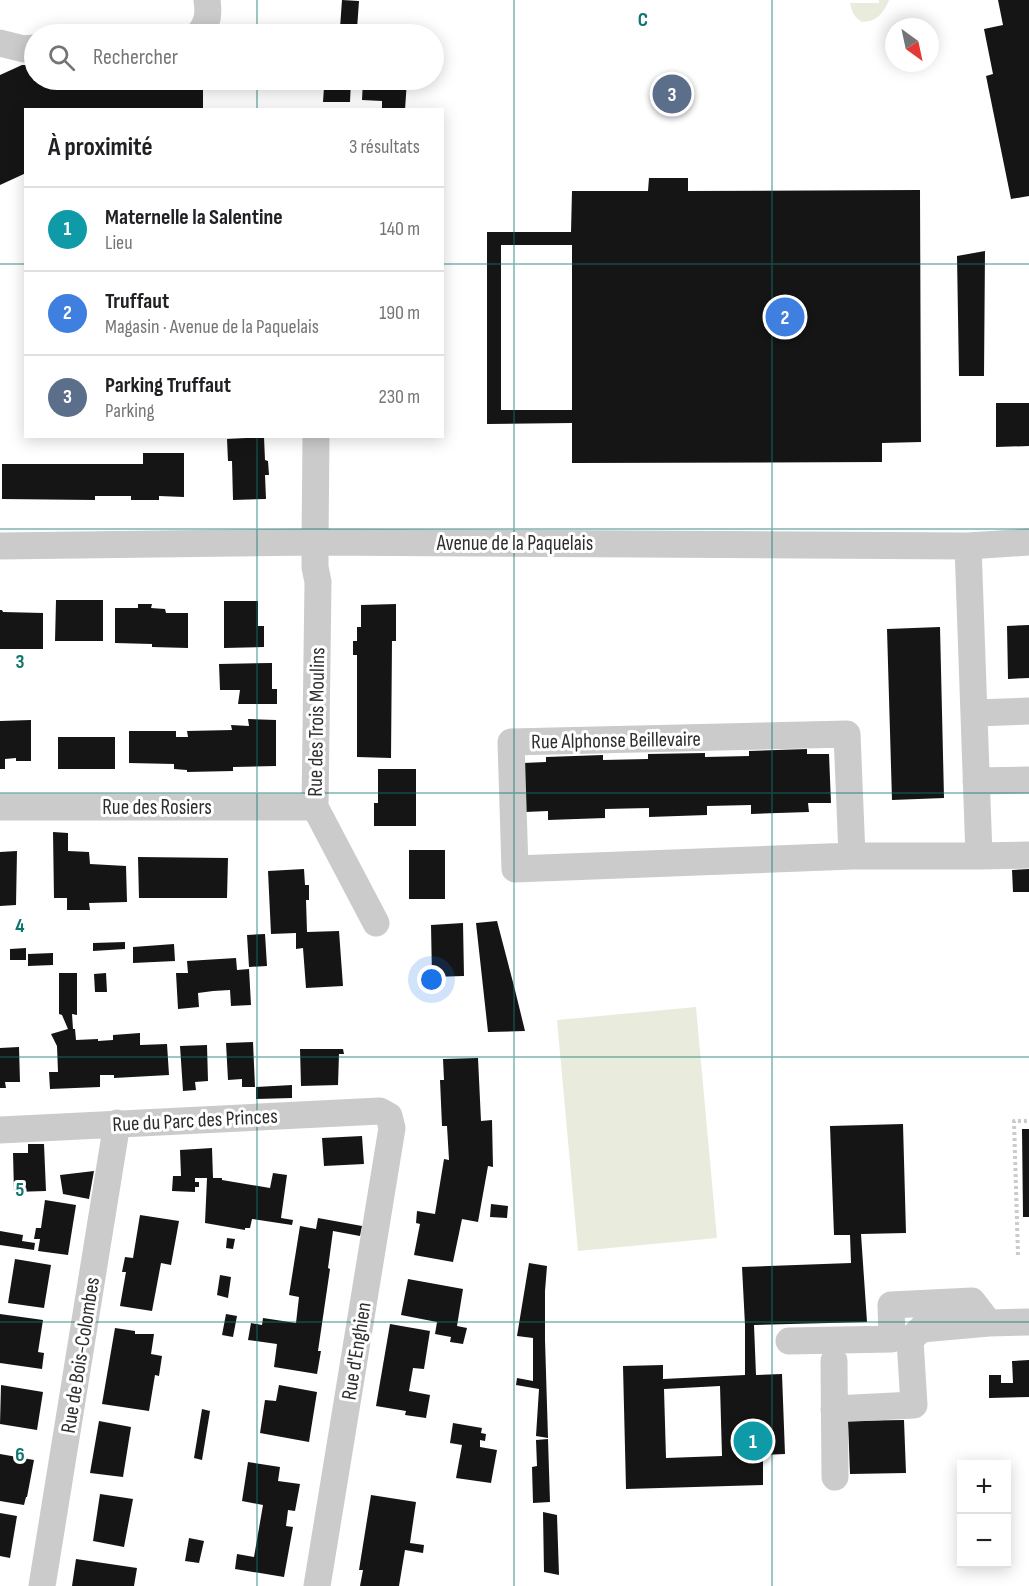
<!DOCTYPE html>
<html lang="fr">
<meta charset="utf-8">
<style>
body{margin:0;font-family:"Sofia Sans Condensed",sans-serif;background:#f6f6f6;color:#202124}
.controls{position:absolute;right:18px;bottom:18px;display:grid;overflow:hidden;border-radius:0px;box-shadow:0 3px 15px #0003}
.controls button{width:54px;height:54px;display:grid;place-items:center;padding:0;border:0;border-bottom:2px solid #e0e0e0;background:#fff;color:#202124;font:30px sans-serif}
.compass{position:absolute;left:885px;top:18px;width:54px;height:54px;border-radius:50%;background:#fff;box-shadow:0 3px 15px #0003;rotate:147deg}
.you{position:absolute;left:432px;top:980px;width:21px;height:21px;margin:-15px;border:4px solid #fff;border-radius:50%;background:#1a73e8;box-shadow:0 0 0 9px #1a73e833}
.badge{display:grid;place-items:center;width:39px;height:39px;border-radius:50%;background:#e72e70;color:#fff;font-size:20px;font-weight:700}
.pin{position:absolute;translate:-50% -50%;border:3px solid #fff;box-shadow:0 2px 6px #0006}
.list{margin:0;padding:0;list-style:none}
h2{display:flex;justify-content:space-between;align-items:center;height:78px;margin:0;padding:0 24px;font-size:26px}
h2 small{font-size:20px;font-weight:400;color:#757577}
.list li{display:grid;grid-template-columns:39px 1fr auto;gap:18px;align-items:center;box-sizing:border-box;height:84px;padding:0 24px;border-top:2px solid #e0e0e0}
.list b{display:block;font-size:22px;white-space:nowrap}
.list p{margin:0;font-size:20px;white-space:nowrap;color:#757577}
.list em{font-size:20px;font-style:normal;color:#757577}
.icon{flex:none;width:33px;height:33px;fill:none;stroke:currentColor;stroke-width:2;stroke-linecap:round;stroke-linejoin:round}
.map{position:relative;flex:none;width:1029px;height:1586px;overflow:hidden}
.search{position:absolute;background:#fff;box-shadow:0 3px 15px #0003;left:24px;top:24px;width:420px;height:66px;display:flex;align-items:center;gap:15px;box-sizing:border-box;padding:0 21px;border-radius:33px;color:#757577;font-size:22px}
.panel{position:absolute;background:#fff;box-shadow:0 3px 15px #0003;left:24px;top:108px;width:420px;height:330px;border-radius:0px}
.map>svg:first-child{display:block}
.green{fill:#e9ecdc}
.building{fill:#151515;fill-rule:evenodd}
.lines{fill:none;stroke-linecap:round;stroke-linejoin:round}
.path{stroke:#cbcbcb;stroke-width:4;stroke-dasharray:3 3;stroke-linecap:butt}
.minor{stroke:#cbcbcb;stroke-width:27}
.grid{fill:none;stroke:#0f766e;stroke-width:1.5;stroke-opacity:0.55}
.labels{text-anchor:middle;stroke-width:6;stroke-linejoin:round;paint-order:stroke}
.street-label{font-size:21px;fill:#2e2e2e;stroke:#fff}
.grid-label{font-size:20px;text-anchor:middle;font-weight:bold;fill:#0f766e;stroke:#fff;stroke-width:6;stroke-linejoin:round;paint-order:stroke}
</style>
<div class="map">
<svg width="1029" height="1586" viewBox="0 0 1029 1586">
<rect width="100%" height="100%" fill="#fff"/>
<path class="green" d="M879 0H889C884 13 876 22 862 22 854 17 852 12 850 3H879Z
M696 1007 717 1238 578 1251 557 1020Z"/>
<path class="building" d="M342 0 359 1 357 29 340 28Z
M998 0H1029V196L1011 199 986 76 993 74 984 29 1003 25Z
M22 65H34V80H203V110H26V173L0 185V75Z
M289 80H351L350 102H323L324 87H301L300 83H289Z
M363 80H407L405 110H382V101L362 100Z
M649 178H688V191L920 190 921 442 882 443V462L572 463V423L487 424V232H571L572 191H648ZM501 245H572V410H501Z
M985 251 984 376H959L957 256Z
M996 403H1029V446L996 447Z
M264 437 265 460 268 461 269 475H265L266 499 233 500 232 461H228L227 439Z
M143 453H184V497L159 496V500H131V496H95V500L2 499V464H143Z
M56 600H103V641H55Z
M224 601H258V626H264V647L224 648Z
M138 604H152L151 608 165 609 166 613H188V648L152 647V644L115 643V608H138Z
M396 604V641H392L391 758 357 757V655H353V641H357V627H361V605Z
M0 610H2L3 612 43 613V649H0Z
M1029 625V678L1008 679 1007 626Z
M940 627 944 798 892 800 887 629Z
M272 663V689H277V704H238L240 690H220L219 664Z
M248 719 276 720V766L233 767V771L187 772V770L174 769V764L129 763V731H176V737H188L187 731 232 730 231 725 249 726Z
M31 720V761H16V758L5 759V769H0V721Z
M58 737H115V769H58Z
M807 749V754H829L831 803H808L809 812 751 814V805L707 806V815L649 817V808L605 809V818L548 820V811L525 812 523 763 546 762V757L603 755V760L648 759V754L705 753V757L749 756V751Z
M378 769H416V826H374V803H378Z
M53 832 68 833V851L89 852 90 864 126 866 127 902 89 903 90 910H67V898H54Z
M409 850H445V899H409Z
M17 851 16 905 0 906V852Z
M138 857 228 858 227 898H139Z
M304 869 305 885H309V900H306L307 932 339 931 343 986 306 988 303 948 296 949V933L271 934 268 871Z
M1029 869V892H1013L1012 870Z
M497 921 515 990 525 1031 488 1032 476 923Z
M463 923 464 976 432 977 431 925Z
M265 934 267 966 249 967 247 935Z
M125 942V949L93 951V943Z
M174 944 175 961 133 963V947Z
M26 948V960H10V949Z
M53 953V965L28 966V954Z
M236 958 237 970 249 969 251 1005 231 1006 230 990 213 991 198 993 199 1007 178 1009 176 973H188L187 961Z
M59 973H77V1015L72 1014 73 1029H75L76 1040 98 1039V1041L113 1040V1035L140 1033V1045L167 1044 169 1075 114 1078V1075H100V1087L50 1089 49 1072H58L57 1046 51 1034 68 1029 62 1015 59 1014Z
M106 973 107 992H95L94 974Z
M253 1042 255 1087H242V1079L228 1080 226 1043Z
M207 1045 208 1081 195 1082 196 1090 183 1091 180 1046Z
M19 1047 20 1082H5L6 1088H0V1048Z
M300 1049H343L344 1054H339L338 1085 301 1086Z
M478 1058 481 1121 492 1120 493 1167 488 1166 478 1222 462 1219 453 1262 414 1255 420 1224 416 1223 417 1211 435 1214 444 1159 449 1160 447 1126H442L440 1080H444L443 1059Z
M292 1085V1098L256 1099V1087Z
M903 1124 906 1233 861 1234 867 1322 754 1325 756 1375 782 1374 785 1454 763 1455V1485L626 1489 623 1366 663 1365V1379L745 1375V1325L742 1267 851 1263 850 1235H834L830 1126ZM720 1386 722 1456 666 1458 664 1389Z
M1022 1129H1029V1217H1023Z
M362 1136 364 1164 324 1166 322 1138Z
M28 1144H44L46 1191 14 1192 13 1153H28Z
M212 1148 213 1178H222V1180L270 1188 273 1173 287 1175 281 1218 293 1220 292 1225 252 1219 250 1228H245V1230L205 1223 207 1178H195V1182H199V1187H195V1192L172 1191 173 1176H181L180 1150Z
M94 1171 89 1199 63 1194 60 1175Z
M45 1200 76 1205 68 1255 38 1251 40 1239H34L36 1228H41Z
M491 1204 508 1206 507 1218 490 1217Z
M140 1215 179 1221 171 1265 161 1263 152 1311 120 1306 126 1272H122L125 1257 133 1258Z
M318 1218 362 1226 360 1236 333 1231 328 1268 330 1269 318 1351H321L317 1374 274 1367 277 1344 248 1340 251 1323 262 1325 263 1318 296 1323 299 1297 289 1295 300 1226 316 1229Z
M0 1231 23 1235 22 1241 35 1243 34 1250 0 1245Z
M227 1238 235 1239 233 1249 226 1248Z
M15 1259 51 1265 44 1308 8 1303Z
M529 1263 547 1266 545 1291V1340L548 1438 536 1436 539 1389 516 1385 517 1378 533 1381V1338L517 1336Z
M220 1275 231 1277 228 1298 217 1295Z
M408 1279 463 1289 457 1326 467 1328 463 1344 450 1342 451 1337 435 1334 437 1322 401 1315Z
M0 1314 43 1320 38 1352 44 1353 42 1369 0 1363Z
M226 1314 237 1316 233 1337 222 1335Z
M390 1324 430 1331 424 1369 413 1368 409 1391 430 1395 426 1418 405 1415 406 1411 376 1406Z
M115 1328 135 1331V1334H154L151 1354 162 1356 159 1376 155 1375 149 1411 102 1404Z
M1029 1360V1397L989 1398V1375H1001V1383H1013L1012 1361Z
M1 1385 43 1392 37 1430 0 1424Z
M279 1385 317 1392 309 1442 260 1433 265 1400 276 1401Z
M202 1409 210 1411 202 1460 194 1458Z
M904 1420 906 1473 850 1474 848 1421Z
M99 1421 131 1427 123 1477 90 1473Z
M453 1423 482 1428 481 1433 486 1434 485 1441 480 1440V1447L497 1450 491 1483 456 1478 462 1445 450 1443Z
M548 1439 550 1502 533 1503 532 1467 537 1466 536 1440Z
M0 1454 34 1460 27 1497H26L24 1505 0 1501Z
M248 1462 280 1467 278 1481 300 1484 295 1511 288 1510 286 1526 293 1527 284 1577 235 1569 237 1554 254 1557 263 1505 242 1501Z
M100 1494 133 1499 124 1547 93 1541Z
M371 1495 416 1502 410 1543 424 1545 423 1553 405 1550 399 1586H360L363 1570H359Z
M543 1512 557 1515 559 1575 544 1572Z
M0 1513 17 1516 10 1558 0 1556Z
M189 1538 204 1541 199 1563 185 1561Z
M76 1559 137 1568 134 1586H72Z"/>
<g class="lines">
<path class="path" d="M1018 1255 1014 1121H1029"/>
<path class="minor" d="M199 34C208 23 209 14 207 0
M0 43 24 49 34 48
M316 436 315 542V567L318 582 315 807 376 923
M0 546 315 542 968 546 1029 542
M975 713 1029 711
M976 781 1029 780
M0 807H315
M852 856 847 734 511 742 515 869 852 856H979L968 546
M979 856 1029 855
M0 1130 380 1111 389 1116 392 1128 317 1586
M789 1341 892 1339 891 1305 972 1301 989 1323
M834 1361 835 1477
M834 1409 914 1405 910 1340 921 1329 989 1323 1029 1322
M42 1586 117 1123"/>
</g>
<path class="grid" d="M257 0V34M514 0V1586M772 0V1586M257 80V110M0 264H26M442 264H1029M257 436V1586M0 529H1029M0 793H1029M0 1057H1029M0 1322H1029"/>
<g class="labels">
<g class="street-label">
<text x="515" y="550">Avenue de la Paquelais</text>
<text transform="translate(316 722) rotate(-89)" y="7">Rue des Trois Moulins</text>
<text transform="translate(616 740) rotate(-1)" y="7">Rue Alphonse Beillevaire</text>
<text x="157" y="814">Rue des Rosiers</text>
<text transform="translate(195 1120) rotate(-3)" y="7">Rue du Parc des Princes</text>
<text transform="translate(356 1351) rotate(-81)" y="7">Rue d'Enghien</text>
<text transform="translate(80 1355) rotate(-81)" y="7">Rue de Bois-Colombes</text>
</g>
</g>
<g class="grid-label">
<text x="643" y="26">C</text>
<text x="20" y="668">3</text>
<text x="20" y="932">4</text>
<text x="20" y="1196">5</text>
<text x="20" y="1461">6</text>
</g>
</svg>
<div class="controls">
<button>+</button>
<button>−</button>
</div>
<svg class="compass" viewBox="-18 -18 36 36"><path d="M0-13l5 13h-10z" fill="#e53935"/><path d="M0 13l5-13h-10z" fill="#757577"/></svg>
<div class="you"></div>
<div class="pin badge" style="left:753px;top:1441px;background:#0f9aa8">1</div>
<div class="pin badge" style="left:785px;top:317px;background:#3f7fe0">2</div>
<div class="pin badge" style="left:672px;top:94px;background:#5c6f8a">3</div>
<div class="search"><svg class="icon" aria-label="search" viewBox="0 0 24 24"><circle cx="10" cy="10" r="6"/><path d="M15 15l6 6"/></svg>Rechercher</div>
<section class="panel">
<h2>À proximité<small>3 résultats</small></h2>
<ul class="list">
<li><span class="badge" style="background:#0f9aa8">1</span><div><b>Maternelle la Salentine</b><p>Lieu</p></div><em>140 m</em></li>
<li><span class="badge" style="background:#3f7fe0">2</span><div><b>Truffaut</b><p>Magasin · Avenue de la Paquelais</p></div><em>190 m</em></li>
<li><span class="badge" style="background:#5c6f8a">3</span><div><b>Parking Truffaut</b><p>Parking</p></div><em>230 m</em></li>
</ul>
</section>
</div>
